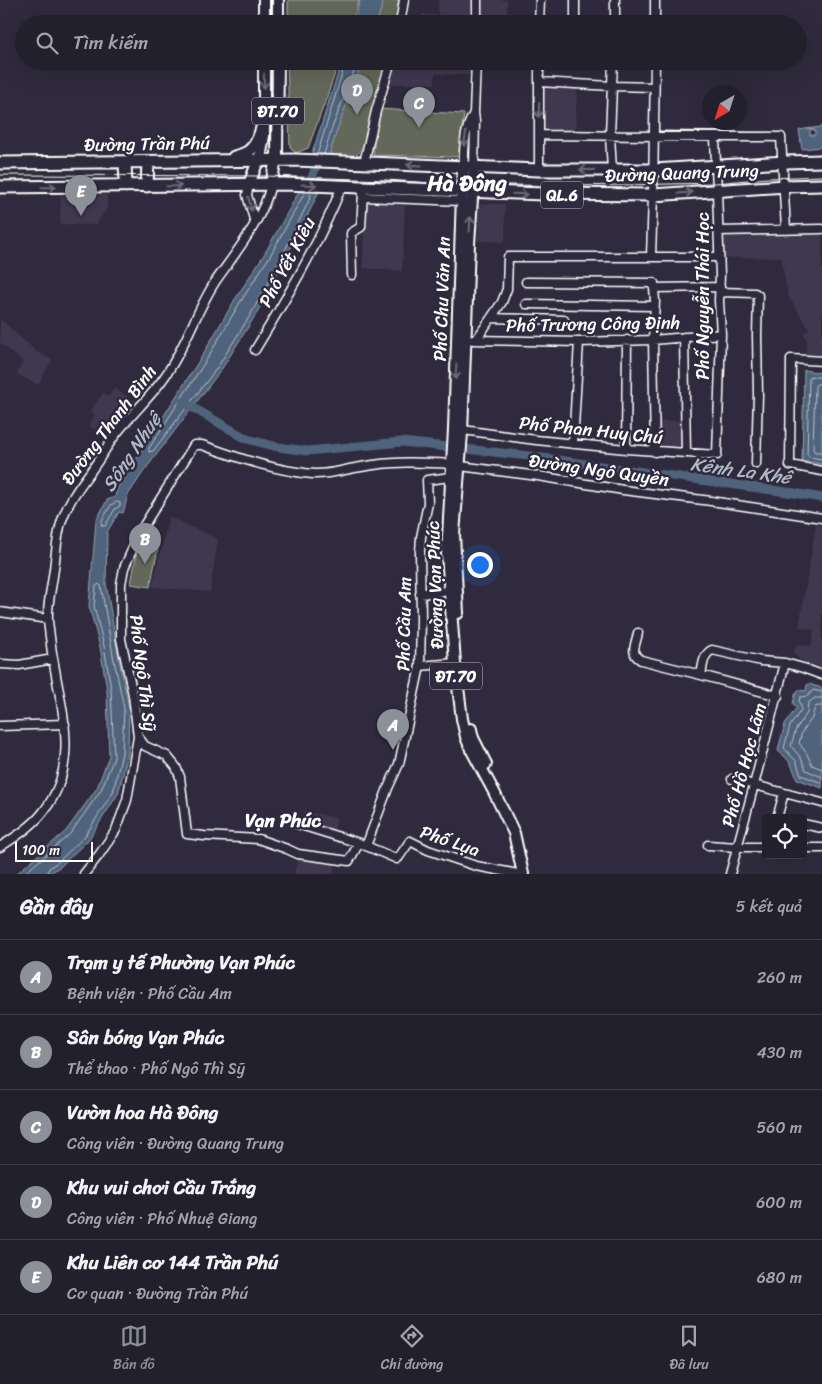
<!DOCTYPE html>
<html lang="vi">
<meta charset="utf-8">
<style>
body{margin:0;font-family:Sriracha,sans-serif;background:#2b2836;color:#f1f3f6}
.controls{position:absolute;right:15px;bottom:15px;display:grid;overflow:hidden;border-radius:5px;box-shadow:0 5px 20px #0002}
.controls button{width:45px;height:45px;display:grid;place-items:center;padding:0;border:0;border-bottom:1px solid #403e4a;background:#23202e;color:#f1f3f6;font:25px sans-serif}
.compass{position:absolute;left:702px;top:85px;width:45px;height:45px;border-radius:50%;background:#23202e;box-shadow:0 5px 20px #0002;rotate:219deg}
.scale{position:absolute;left:15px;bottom:12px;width:78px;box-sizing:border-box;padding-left:5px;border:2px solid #fff;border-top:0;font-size:14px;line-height:18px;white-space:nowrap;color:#fff;-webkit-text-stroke:4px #2f2a3d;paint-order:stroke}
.you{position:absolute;left:479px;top:564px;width:18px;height:18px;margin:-12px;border:4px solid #fff;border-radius:50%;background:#1a73e8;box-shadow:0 0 0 8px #1a73e833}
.badge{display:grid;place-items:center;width:32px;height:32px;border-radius:50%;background:#8c9099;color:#fff;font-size:16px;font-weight:700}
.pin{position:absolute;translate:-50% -41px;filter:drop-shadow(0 1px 2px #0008)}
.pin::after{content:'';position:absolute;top:26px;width:18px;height:15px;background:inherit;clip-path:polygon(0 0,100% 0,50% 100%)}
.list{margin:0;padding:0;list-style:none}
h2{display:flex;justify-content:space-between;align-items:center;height:65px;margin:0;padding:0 20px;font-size:21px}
h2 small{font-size:16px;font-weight:400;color:#a3a3aa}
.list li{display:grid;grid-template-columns:32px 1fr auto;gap:15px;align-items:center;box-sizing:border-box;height:75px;padding:0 20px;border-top:1px solid #403e4a}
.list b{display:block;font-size:19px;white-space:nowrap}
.list p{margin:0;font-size:16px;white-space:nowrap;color:#a3a3aa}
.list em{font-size:16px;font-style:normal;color:#a3a3aa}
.icon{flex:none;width:28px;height:28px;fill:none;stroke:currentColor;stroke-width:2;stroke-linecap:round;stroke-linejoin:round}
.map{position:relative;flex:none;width:822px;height:874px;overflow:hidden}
.search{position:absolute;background:#23202e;box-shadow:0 5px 20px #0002;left:15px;right:15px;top:15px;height:55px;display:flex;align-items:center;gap:12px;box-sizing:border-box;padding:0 18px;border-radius:28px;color:#a3a3aa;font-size:19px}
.sheet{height:440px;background:#23202e}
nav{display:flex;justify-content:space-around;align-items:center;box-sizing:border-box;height:70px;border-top:1px solid #403e4a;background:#23202e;font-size:14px;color:#a3a3aa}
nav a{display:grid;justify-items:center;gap:2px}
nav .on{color:#8c9099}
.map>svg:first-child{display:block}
.built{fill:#40394f}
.green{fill:#63685a;stroke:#b1b4ac}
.water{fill:#50647b;stroke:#96a2b0}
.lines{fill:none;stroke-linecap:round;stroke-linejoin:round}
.shore{stroke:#b9c1ca;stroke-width:1}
.river{stroke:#50647b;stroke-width:9}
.minor-casing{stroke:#fff;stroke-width:11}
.major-casing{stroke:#fff;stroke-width:14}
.highway-casing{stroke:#fff;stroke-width:15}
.minor{stroke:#2f2a3d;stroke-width:8}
.major{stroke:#2f2a3d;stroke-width:10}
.highway{stroke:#2f2a3d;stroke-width:11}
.rail{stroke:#fff;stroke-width:1}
.oneway{stroke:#6d6a77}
.labels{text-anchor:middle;stroke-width:5;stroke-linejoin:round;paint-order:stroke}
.shield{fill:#2f2a3d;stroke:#c1bfc5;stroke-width:1}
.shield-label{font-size:16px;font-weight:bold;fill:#fff}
.street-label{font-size:18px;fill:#fff;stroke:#2f2a3d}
.water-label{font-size:19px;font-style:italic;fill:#b0b9c4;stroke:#2f2a3d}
.neighbourhood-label{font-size:19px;font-weight:bold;fill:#fff;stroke:#2f2a3d}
.district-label{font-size:22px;font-weight:bold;fill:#fff;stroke:#2f2a3d}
</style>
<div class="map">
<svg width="822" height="874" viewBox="0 0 822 874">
<rect width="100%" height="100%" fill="#2f2a3d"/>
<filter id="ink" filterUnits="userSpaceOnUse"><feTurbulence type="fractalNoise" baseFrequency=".02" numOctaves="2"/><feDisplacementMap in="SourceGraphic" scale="10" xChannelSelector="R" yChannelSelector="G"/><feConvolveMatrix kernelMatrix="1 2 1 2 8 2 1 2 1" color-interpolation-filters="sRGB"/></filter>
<g filter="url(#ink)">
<path class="built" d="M438 0H471L472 24H422V14L438 15Z
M482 0H507V21L482 20Z
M392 61H472V75L435 74V84H387Z
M479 61H534V70L479 68Z
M541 86 577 88 575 134 542 133Z
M61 195H107V208L96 225 60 224Z
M365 202 405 205 402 271 363 268 364 220Z
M482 204H505V242L478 241 479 207Z
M721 233 822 235V359L805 357 807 340 803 333 809 329 788 296 781 257 721 258Z
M0 319 37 352 52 360 38 385 17 374 23 362 0 343Z
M114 388 136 402 109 437 89 426 95 415 90 412 103 393 109 396Z
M658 421H685L684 451H658Z
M169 517 218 539 210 592 152 587Z
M816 524 822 526V668L800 660 794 653 796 644 811 646 814 630 799 627Z
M304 811 337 818 334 830 302 821Z
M298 857 335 863 333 874H294Z"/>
<path class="green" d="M288 0H359L351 24H288Z
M382 0H403L399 24H376Z
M287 61H339L328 94 308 148 296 153 290 147Z
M361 61H390L364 145C352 164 348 160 329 156L335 130Z
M378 109 464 114 458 157 373 155Z
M139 540 159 544 150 587 131 584Z"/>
<path class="water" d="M360 0H384L376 24H354Z
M342 61H363L337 130 328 160H310Z
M822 127V147L802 149 799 130 812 128V130H810V135H815V130H813V128Z
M301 188 320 189 305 221 255 316 221 370 144 471 128 495 123 513 119 512 107 532 106 584 118 654 129 708 128 754 118 794 89 839 61 866 49 874H16L66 831 97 788 109 756 107 690 100 647 89 606 96 521 107 500 115 497 117 489 202 356 234 301 265 253Z
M804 370 822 373V464L802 461Z
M809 684 822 688V788L797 779C792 766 791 761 779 752L778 750 785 724 797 707 793 704 795 695 798 690 806 691 807 685Z"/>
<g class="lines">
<path class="shore" d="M318 154V152L346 61
M324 154 332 128 358 61
M305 193 310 194 311 196 279 263 251 314 217 368 153 451 149 452V448L207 359 239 304 270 256Z
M822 378 811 376 809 378 807 455 809 457 822 459
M822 384H817L815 386 813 449 815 452H822
M117 502 120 503V506L115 509 105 526H102L101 522 111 505Z
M822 692 813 690 808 696 800 697 799 702 801 706V710L790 726 784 748 796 761 801 775 822 783
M822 698H815L808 703 807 713 796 729 791 746 801 758 806 770 822 777
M822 706H818L815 707 812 718 802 732 799 743 807 754 812 765 822 769
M24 874 70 834 101 790 114 758 111 689 104 646 94 606 96 586 99 584 101 586 113 655 124 708 122 753 113 792 85 836 58 862 49 868 47 874"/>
<path class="river" d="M308 190 319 157
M183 402 247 439 278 447 307 451 402 442 529 456 794 493 822 498"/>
<defs>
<path id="minor" d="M575 0V24
M655 0V24
M400 24 404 0
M477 24V0
M539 24 540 0
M615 24V0
M539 82 612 86 654 87
M539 135 781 137 786 230
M364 163 376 111 391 61
M463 167C465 146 463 132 474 113
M474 168 475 121 474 113 476 61
M539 170V61
M612 170 610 136 613 61
M249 184 247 195 255 223
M363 197 461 201
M718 231 822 229
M651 257 653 195 655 61
M352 275 351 233 361 227 363 193
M526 282 654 283V288
M654 288 655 301 653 340 655 452
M654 288 720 287
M720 292 755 293 758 295 757 335 758 395 756 464
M526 304 654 306
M491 318 564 320
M684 337 686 453
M473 340 579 342 653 340 721 334
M476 340 502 302 507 289 508 257H719
M255 350C287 297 319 244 342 186
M822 361 791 359 790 465 822 471
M463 430 536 440 626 449 717 455 721 334 719 301 720 275 715 137
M573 444 579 342
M626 449 627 340
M460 466 538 476 623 490 711 501 822 518
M420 594 450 591
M0 612 48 619
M638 633C636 644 629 654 641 660L701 675 778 696
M0 664 19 665 53 659
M420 666 455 663
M701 675C703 666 703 654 712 650L761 661 785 663 803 668 822 675
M0 726 65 724
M138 737 145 746 167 756 176 767 180 777 187 834 204 836 258 839 287 849 298 854 349 861 359 843 397 859 399 857 410 841 428 850 476 866 518 874
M732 779 822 803
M777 818 784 793
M297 824 359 843
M803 824 822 828
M708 845 737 847H766
M366 846 388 788 399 764 420 666 421 619 420 552 421 537 428 503 427 480 451 477
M0 847C15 837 33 826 44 811 75 771 66 726 57 681 53 661 50 641 48 621 47 605 51 591 53 576 56 558 56 537 62 520 68 502 80 486 91 471 101 457 110 441 121 428 135 411 151 396 163 379 185 349 195 313 215 282 236 252 263 220 271 184
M803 848H822
M84 874 99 855 116 830 127 800 138 737 133 695 121 639V584L124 568 141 530 194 445H202C233 456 264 467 297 472 303 473 310 474 316 474 332 474 346 469 361 467 392 461 421 462 452 464
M730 874 754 785 785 663"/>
<path id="major" d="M264 24V0
M278 24V0
M463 167 454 429 447 554 455 663 462 719 466 737 471 749 494 792 514 833 523 874
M249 184 261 153 264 136V61
M271 184 277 154 278 61
M458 613 454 534 462 433 469 244 474 168
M471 729 473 738 486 764"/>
<path id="highway" d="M234 157C238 156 242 155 246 153 257 147 261 132 264 121
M125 162 126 186
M0 163 295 160 539 170H653L785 162 822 161
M147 186 148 162
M0 187 284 184 544 194 653 195 786 186 822 185"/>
</defs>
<use href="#minor" class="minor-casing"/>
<use href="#major" class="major-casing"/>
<use href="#highway" class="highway-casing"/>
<use href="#minor" class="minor"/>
<use href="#major" class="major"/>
<use href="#highway" class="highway"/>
<path class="rail" d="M0 175 265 176 387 180 445 184 575 186 716 183 768 178 822 176"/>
</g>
<defs><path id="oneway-shaft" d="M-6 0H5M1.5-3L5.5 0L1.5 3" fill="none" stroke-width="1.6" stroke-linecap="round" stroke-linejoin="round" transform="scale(1.25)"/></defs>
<g class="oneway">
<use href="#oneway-shaft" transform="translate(264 81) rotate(90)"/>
<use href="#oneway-shaft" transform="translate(539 110) rotate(91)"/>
<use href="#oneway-shaft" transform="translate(465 139) rotate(98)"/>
<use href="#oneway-shaft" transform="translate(414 165) rotate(-177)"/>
<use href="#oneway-shaft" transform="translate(587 170) rotate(-180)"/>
<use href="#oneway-shaft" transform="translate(309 185) rotate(3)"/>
<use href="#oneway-shaft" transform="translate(174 186) rotate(-1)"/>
<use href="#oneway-shaft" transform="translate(49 187) rotate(-1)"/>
<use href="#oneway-shaft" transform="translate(685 193) rotate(-4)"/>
<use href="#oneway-shaft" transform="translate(520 194) rotate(2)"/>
<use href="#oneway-shaft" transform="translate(250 204) rotate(75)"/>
<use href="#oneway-shaft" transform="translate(470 224) rotate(-87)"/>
<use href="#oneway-shaft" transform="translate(456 372) rotate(93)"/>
</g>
</g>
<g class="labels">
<g class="shield">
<rect x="252" y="97.5" width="52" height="27" rx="4"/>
<rect x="541" y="181.5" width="42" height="27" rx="4"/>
<rect x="430" y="662.5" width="52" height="27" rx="4"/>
</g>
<g class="shield-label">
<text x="278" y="117">ĐT.70</text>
<text x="562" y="201">QL.6</text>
<text x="456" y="682">ĐT.70</text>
</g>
<g class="street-label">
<text transform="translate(147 144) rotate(-1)" y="6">Đường Trần Phú</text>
<text transform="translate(682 173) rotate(-2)" y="6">Đường Quang Trung</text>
<text transform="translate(287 262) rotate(-62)" y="6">Phố Yết Kiêu</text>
<text transform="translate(703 296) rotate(-90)" y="6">Phố Nguyễn Thái Học</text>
<text transform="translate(442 299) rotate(-88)" y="6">Phố Chu Văn An</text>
<text transform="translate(593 324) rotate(-1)" y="6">Phố Trương Công Định</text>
<text transform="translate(109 425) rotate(-53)" y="6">Đường Thanh Bình</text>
<text transform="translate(591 430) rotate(6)" y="6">Phố Phan Huy Chú</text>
<text transform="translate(599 470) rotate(8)" y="6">Đường Ngô Quyền</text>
<text transform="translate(435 585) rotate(-92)" y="6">Đường Vạn Phúc</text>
<text transform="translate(404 624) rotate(-89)" y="6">Phố Cầu Am</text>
<text transform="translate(143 673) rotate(83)" y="6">Phố Ngô Thì Sỹ</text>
<text transform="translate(744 765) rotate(-75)" y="6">Phố Hồ Học Lãm</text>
<text transform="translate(450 841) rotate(19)" y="6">Phố Lụa</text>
</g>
<g class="water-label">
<text transform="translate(131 452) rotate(-56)" y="7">Sông Nhuệ</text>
<text transform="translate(741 470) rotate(8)" y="7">Kênh La Khê</text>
</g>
<g class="neighbourhood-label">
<text x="283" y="827">Vạn Phúc</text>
</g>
<g class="district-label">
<text x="467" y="191">Hà Đông</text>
</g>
</g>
</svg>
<div class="controls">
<button><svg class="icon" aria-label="locate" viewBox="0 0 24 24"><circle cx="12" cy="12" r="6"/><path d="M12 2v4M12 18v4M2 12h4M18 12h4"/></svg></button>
</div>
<svg class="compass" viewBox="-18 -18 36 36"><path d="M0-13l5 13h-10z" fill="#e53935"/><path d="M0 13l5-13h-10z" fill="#a3a3aa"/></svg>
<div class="scale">100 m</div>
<div class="you"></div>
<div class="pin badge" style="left:393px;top:750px">A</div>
<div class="pin badge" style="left:145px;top:564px">B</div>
<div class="pin badge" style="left:419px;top:128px">C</div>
<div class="pin badge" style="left:357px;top:115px">D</div>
<div class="pin badge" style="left:81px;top:216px">E</div>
<div class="search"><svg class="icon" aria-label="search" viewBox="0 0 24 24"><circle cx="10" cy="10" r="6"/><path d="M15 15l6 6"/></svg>Tìm kiếm</div>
</div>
<section class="sheet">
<h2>Gần đây<small>5 kết quả</small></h2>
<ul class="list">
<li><span class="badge">A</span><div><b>Trạm y tế Phường Vạn Phúc</b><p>Bệnh viện · Phố Cầu Am</p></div><em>260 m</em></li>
<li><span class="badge">B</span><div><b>Sân bóng Vạn Phúc</b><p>Thể thao · Phố Ngô Thì Sỹ</p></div><em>430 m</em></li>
<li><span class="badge">C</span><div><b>Vườn hoa Hà Đông</b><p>Công viên · Đường Quang Trung</p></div><em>560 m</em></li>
<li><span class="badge">D</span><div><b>Khu vui chơi Cầu Trắng</b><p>Công viên · Phố Nhuệ Giang</p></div><em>600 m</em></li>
<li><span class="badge">E</span><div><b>Khu Liên cơ 144 Trần Phú</b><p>Cơ quan · Đường Trần Phú</p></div><em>680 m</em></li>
</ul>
</section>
<nav>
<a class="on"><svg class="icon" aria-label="map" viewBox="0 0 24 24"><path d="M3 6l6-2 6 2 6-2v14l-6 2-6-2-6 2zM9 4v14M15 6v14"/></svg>Bản đồ</a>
<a><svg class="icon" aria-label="directions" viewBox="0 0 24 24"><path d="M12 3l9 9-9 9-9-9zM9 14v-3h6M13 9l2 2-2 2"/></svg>Chỉ đường</a>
<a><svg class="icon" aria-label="saved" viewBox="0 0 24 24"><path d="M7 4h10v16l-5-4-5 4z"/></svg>Đã lưu</a>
</nav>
